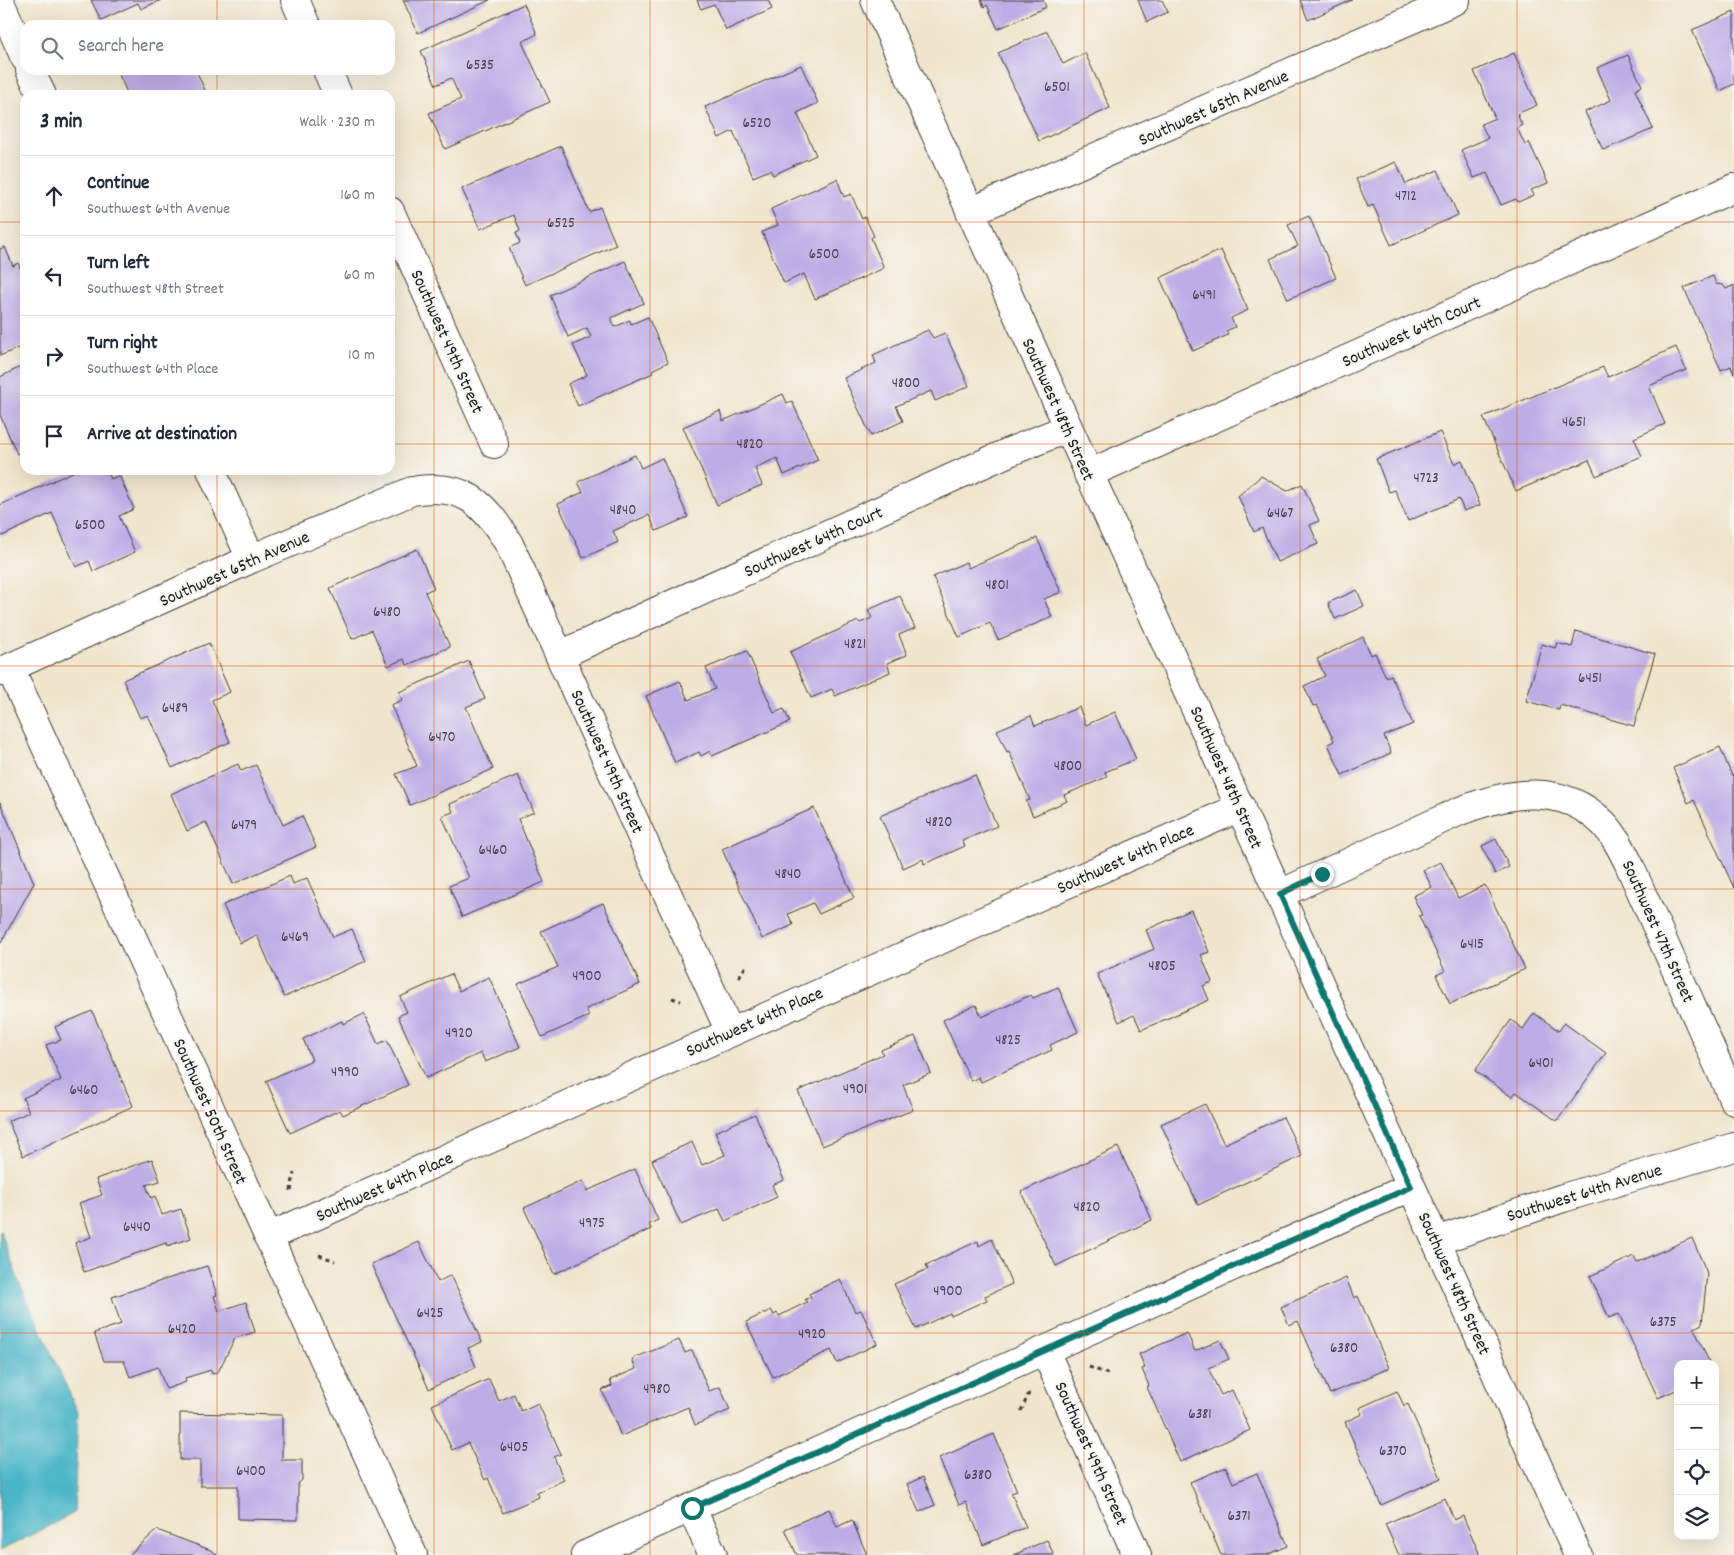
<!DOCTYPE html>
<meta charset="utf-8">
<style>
body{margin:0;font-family:Dekko,sans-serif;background:#f6f6f7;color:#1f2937}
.controls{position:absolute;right:15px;bottom:15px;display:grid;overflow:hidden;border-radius:10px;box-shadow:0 5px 20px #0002}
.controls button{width:45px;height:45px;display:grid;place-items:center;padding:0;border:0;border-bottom:1px solid #e0e1e3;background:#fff;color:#1f2937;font:25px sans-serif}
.stop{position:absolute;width:15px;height:15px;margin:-11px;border:4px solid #0f766e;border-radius:50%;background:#fff}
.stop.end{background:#0f766e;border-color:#fff;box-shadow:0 1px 5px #0008}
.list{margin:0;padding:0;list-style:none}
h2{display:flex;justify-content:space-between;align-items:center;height:65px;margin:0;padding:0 20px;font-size:21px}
h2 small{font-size:16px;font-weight:400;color:#747a83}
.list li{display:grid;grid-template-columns:32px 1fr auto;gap:15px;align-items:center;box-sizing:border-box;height:80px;padding:0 20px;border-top:1px solid #e0e1e3}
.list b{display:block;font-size:19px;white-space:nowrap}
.list p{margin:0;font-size:16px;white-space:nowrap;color:#747a83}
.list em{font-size:16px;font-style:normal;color:#747a83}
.icon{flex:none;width:28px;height:28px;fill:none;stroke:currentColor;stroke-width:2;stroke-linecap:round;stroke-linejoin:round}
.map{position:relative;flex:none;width:1734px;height:1555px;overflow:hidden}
.search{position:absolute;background:#fff;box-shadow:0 5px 20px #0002;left:20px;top:20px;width:375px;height:55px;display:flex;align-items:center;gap:12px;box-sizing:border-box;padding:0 18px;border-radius:15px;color:#747a83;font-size:19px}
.panel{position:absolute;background:#fff;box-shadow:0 5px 20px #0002;left:20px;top:90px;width:375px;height:385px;border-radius:15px}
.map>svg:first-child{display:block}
.water{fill:#4bb6c8;stroke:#346972}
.building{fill:#bdade6}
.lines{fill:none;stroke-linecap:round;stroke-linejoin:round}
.minor-casing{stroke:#3c3a36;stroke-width:30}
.path{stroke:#3c3a36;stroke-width:3;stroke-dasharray:4 4;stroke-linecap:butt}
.minor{stroke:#fff;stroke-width:28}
.route{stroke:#0f766e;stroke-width:6}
.grid{fill:none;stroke:#de560d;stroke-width:1;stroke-opacity:0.55}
.labels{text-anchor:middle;stroke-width:4.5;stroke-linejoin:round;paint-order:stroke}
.number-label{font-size:15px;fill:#44404e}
.street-label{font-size:18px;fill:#1c1c1c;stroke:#f6f6f2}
</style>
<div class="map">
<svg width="1734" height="1555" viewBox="0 0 1734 1555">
<rect width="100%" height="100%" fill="#f6f6f2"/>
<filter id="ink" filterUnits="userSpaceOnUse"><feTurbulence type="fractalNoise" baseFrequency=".02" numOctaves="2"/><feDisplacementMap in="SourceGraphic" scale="10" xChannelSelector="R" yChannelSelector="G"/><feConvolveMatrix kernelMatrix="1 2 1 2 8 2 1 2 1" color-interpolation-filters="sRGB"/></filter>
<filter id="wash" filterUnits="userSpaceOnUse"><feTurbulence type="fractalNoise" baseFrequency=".0096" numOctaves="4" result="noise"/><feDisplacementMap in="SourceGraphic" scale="20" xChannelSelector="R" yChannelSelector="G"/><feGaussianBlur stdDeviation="1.12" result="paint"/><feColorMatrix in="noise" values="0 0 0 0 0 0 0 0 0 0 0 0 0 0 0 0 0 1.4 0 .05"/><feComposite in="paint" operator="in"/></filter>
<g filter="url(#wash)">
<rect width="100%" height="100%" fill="#f0e5cc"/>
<path class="water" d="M0 1230 19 1282 78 1412 74 1513 0 1551Z"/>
<g id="blocks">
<path class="building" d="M91 0H161L141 9 138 3 101 20Z
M403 0H490L418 33Z
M697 0H768L772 9 726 30 714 4 701 9Z
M981 0H1043L1046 7 998 29 987 5 984 7Z
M1138 0H1162L1168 12 1147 22Z
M1300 0H1352L1308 20Z
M524 4 537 34 522 42 550 102 445 149 429 113 461 99 451 78 436 85 421 51Z
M1734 12V84L1720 91 1692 30Z
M1047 31 1063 64 1085 53 1110 108 1039 141 998 53Z
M1514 53 1537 105 1517 114 1522 125 1517 128 1525 145 1529 142 1548 183 1531 190 1534 195 1518 202 1516 199 1501 205 1487 173 1474 178 1461 150 1488 138 1481 124 1495 118 1474 71Z
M1628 55 1642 86 1635 90 1653 129 1603 150 1585 112 1611 100 1597 68Z
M801 65 818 103 797 113 816 155 773 175 770 170 753 177 733 131 719 138 705 107Z
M117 70H196L207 95H128Z
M561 146 589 212 600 207 616 245 525 285 509 248 520 243 516 233 520 231 514 215 480 229 462 189Z
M1396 162 1406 184 1438 170 1458 215 1391 245 1373 205 1368 207 1356 179Z
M837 179 844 197 851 194 862 219 865 217 874 236 871 238 884 268 815 299 804 274 784 283 762 232 778 225 771 209Z
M1309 216 1336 278 1288 299 1270 259 1298 246 1288 225Z
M5 247 13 266 18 263 25 278V345L0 356V249Z
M1221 250 1248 310 1231 318 1235 327 1226 331 1228 335 1193 351 1160 278Z
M625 261 644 303 611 318 615 327 630 320 631 324 648 317 668 362 652 370 653 373 578 406 568 384 587 375 573 345 591 337 587 328 568 337 550 295Z
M1713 276 1716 284 1723 285 1726 289 1734 285V374L1731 366 1721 370 1684 288Z
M928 330 933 338 945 333 969 386 935 401 931 391 896 406 903 421 871 436 844 378 876 363 873 355Z
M1676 347 1686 370 1649 386 1665 424 1634 438 1642 456 1596 476 1589 460 1516 491 1483 417 1603 367 1608 377Z
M25 365V462L21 452 17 454 0 415V377Z
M783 394 787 403 792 401 818 460 784 475 777 458 755 468 762 485 717 505 683 427 720 411 723 421Z
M1440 432 1454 464 1462 460 1480 505 1464 511 1459 499 1408 521 1395 490 1389 492 1376 459Z
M635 455 641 468 662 458 688 517 656 531 649 515 613 531 618 542 583 558 558 504 583 492 578 482Z
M77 470H107L111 479 119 475 134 509 119 516 135 552 93 571 89 561 76 567 52 513 2 536 0 533V505Z
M1261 476 1287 491 1302 484 1319 521 1310 525 1318 544 1277 562 1262 528 1254 532 1238 496Z
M1037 538 1061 592 1044 599 1052 617 998 640 990 623 959 637 933 577 966 562 968 568Z
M417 549 434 588 425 592 450 647 407 665 404 659 388 666 372 630 352 639 330 588Z
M1357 590 1364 606 1335 619 1328 603Z
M900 596 915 628 899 635 907 655 887 663 890 672 835 696 832 689 811 698 790 652 858 621 860 623 872 618 868 610Z
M1576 631 1655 654 1634 726 1560 705 1559 710 1526 701 1542 644 1555 648 1557 643 1572 647Z
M1363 637 1371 655 1375 653 1386 677 1391 675 1413 724 1384 736 1391 753 1342 775 1328 744 1334 741 1317 705 1313 706 1304 686 1325 676 1317 659Z
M209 643 230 692 212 700 230 742 172 768 148 715 140 718 123 680Z
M747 651 774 713 784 709 790 722 712 756 710 751 701 756 699 752 675 763 646 696 680 681 688 700 715 689 706 668Z
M469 661 485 699 466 707 493 769 410 805 396 774 417 766 391 705 402 700 399 692Z
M1079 707 1086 725 1115 712 1136 759 1105 772 1107 777 1064 795 1067 801 1033 816 1026 801 1030 800 1009 751 1007 752 997 730 1031 716 1035 726Z
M1720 747 1732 776 1734 775V888L1694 800 1688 803 1673 768Z
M238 764 241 771 256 765 283 825 302 816 316 847 233 884 206 822 187 831 171 794Z
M518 775 534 812 518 819 544 882 462 917 449 886 469 878 442 816 453 812 450 804Z
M975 775 997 826 962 841 965 846 945 855 924 864 923 859 903 868 880 816Z
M0 802 34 883 0 944Z
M814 808 854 898 819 914 813 903 788 914 793 925 762 939 722 849Z
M1496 839 1509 867 1495 874 1482 846Z
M1441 862 1458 898 1485 885 1525 969 1450 1004 1436 975 1445 971 1419 916 1422 915 1413 896 1432 887 1423 870Z
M290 876 293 884 307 878 333 937 352 929 366 961 284 997 257 935 240 943 223 905Z
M603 903 640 984 586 1009 589 1016 542 1037 518 984 558 967 541 931Z
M1191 910 1209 952 1201 955 1212 982 1203 986 1209 1000 1141 1030 1134 1015 1119 1022 1097 974 1154 949 1146 930Z
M451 974 459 991 489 977 520 1047 485 1062 481 1053 426 1078 398 1016 407 1012 400 997Z
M1058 987 1078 1032 1050 1045 1052 1050 981 1082 979 1077 971 1081 943 1020 976 1005 982 1017 1031 995 1033 998Z
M92 1011 133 1106 23 1156 8 1121 29 1112 23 1098 61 1080 46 1045 61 1040 55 1027Z
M1534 1013 1559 1031 1564 1023 1606 1053 1557 1121 1516 1092 1512 1097 1475 1071 1511 1020 1523 1029Z
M364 1014 378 1044 387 1040 408 1085 343 1115 340 1110 290 1133 266 1081 312 1060 303 1039 342 1021 343 1024Z
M915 1036 931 1073 903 1085 913 1110 822 1146 798 1091 883 1054 881 1050Z
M1205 1104 1224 1144 1283 1117 1302 1156 1198 1205 1161 1124Z
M755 1114 784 1180 772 1185 777 1197 725 1221 719 1209 681 1225 652 1160 692 1142 702 1165 725 1155 715 1132Z
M1118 1147 1152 1220 1056 1266 1021 1192Z
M152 1159 160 1181 146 1185 151 1198 155 1196 162 1215 181 1209 191 1238 167 1246 166 1243 84 1272 75 1243 91 1237 79 1203 102 1195 96 1179Z
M635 1169 658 1220 649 1224 651 1229 554 1274 524 1208 583 1181 587 1191Z
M1692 1238 1707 1273 1702 1324 1694 1328 1710 1364H1678V1389L1658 1398 1619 1314 1609 1318 1590 1276 1634 1256 1637 1262Z
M992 1239 1012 1284 985 1296 987 1300 951 1316 950 1313 916 1329 894 1284 928 1269 926 1265 978 1241 979 1246Z
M419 1242 438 1282 451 1275 482 1342 468 1348 476 1367 429 1389 371 1264Z
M207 1266 217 1295 214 1296 219 1311 246 1302 255 1332 235 1338 218 1372 212 1374 211 1370 185 1378 186 1382 166 1389 158 1367 130 1377 124 1361H104L94 1333 121 1324 112 1297Z
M1346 1278 1354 1298 1358 1296 1389 1368 1330 1394 1298 1321 1289 1325 1281 1307Z
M840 1279 855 1312 861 1310 877 1344 837 1363 831 1350 773 1377 746 1322 771 1310 774 1315 777 1313 779 1316 807 1302 805 1299 811 1297 809 1294Z
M1187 1333 1195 1351 1220 1340 1229 1359 1208 1368 1221 1395 1232 1390 1250 1430 1180 1462 1147 1387 1149 1386 1142 1369 1145 1368 1139 1354Z
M679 1340 685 1353 692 1350 709 1391 720 1387 730 1410 695 1425 688 1407 621 1436 602 1390 612 1386 610 1380 636 1369 632 1359Z
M489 1379 499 1401 514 1394 521 1411 538 1403 561 1454 554 1457 564 1480 537 1492 539 1497 503 1513 488 1478 485 1480 468 1443 452 1450 432 1405Z
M1397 1391 1404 1406 1408 1404 1441 1478 1381 1505 1345 1422 1362 1414 1359 1408Z
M180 1413 282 1415V1460H302V1480L298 1484V1520L238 1519V1486H200V1460H180Z
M994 1434 1017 1491 1011 1493 1026 1527 983 1545 966 1502 959 1505 939 1458Z
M1226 1467 1233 1483 1257 1473 1288 1546 1267 1555H1221L1190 1482Z
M923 1477 935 1505 919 1512 907 1484Z
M1445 1498 1454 1520 1463 1516 1480 1555H1399L1385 1524Z
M829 1509 837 1527 852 1520 867 1555H797L785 1529Z
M157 1530 213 1551 217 1555H129Z
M1047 1540 1054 1555H1014L1027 1549Z"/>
</g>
</g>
<g filter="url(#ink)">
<use href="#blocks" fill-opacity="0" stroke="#3c3a36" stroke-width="1"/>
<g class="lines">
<defs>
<path id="minor" d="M295 0 306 25
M875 0 1578 1555
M0 2 25 58
M30 70 42 95
M327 70 338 95
M390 211 494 444
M970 212 1456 0
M211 470 251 559
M1088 474 1734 188
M560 655 1009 452 1068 428
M10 668 413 1555
M0 672 251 559 412 491C463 482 484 502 509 544L730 1032
M1280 894 1460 811C1509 792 1561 782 1603 823 1614 834 1621 848 1628 862L1734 1101
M268 1237 1241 807
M1436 1241 1563 1198 1734 1147
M1045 1351 1137 1555
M692 1509 713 1555
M585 1555 1411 1187"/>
</defs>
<use href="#minor" class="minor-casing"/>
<path class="path" d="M739 977 746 966
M672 998 681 1001
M291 1191 294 1173
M319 1255 335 1261
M1089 1367 1108 1374
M1021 1411 1029 1393"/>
<use href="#minor" class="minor"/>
</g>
</g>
<g class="lines" filter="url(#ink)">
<path class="route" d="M692 1508 1411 1187 1280 894 1322 874"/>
</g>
<path class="grid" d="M217 0V25M434 0V1555M650 0V1555M867 0V1555M1084 0V1555M1300 0V1555M1517 0V1555M217 70V95M0 222H25M390 222H1734M0 444H25M390 444H1734M217 470V1555M0 666H1734M0 889H1734M0 1111H1734M0 1333H1734"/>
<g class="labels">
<g class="number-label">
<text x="480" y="69">6535</text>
<text x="1057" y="91">6501</text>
<text x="757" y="127">6520</text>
<text x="1406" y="200">4712</text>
<text x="561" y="227">6525</text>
<text x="824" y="258">6500</text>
<text x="1204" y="299">6491</text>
<text x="906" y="387">4800</text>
<text x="1574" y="426">4651</text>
<text x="750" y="448">4820</text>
<text x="1426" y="482">4723</text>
<text x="623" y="514">4840</text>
<text x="1280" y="517">6467</text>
<text x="90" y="529">6500</text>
<text x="997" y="589">4801</text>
<text x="387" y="616">6480</text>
<text x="855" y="648">4821</text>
<text x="1590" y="682">6451</text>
<text x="175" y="712">6489</text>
<text x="442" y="741">6470</text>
<text x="1068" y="770">4800</text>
<text x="939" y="826">4820</text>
<text x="244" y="829">6479</text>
<text x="493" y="854">6460</text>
<text x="788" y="878">4840</text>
<text x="295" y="941">6469</text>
<text x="1472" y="948">6415</text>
<text x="1162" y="970">4805</text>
<text x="587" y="980">4900</text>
<text x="459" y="1037">4920</text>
<text x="1008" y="1044">4825</text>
<text x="1541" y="1067">6401</text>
<text x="345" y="1076">4990</text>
<text x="855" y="1093">4901</text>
<text x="84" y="1094">6460</text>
<text x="1087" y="1211">4820</text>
<text x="592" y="1227">4975</text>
<text x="137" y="1231">6440</text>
<text x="948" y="1295">4900</text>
<text x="430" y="1317">6425</text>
<text x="1663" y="1326">6375</text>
<text x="182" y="1333">6420</text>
<text x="812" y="1338">4920</text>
<text x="1344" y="1352">6380</text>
<text x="657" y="1393">4980</text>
<text x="1200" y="1418">6381</text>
<text x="514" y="1451">6405</text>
<text x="1393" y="1455">6370</text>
<text x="251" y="1475">6400</text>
<text x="978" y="1479">6380</text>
<text x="1239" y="1520">6371</text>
</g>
<g class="street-label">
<text transform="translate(1213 107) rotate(-24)" y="6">Southwest 65th Avenue</text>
<text transform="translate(1411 331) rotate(-24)" y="6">Southwest 64th Court</text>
<text transform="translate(448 341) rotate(66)" y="6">Southwest 49th Street</text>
<text transform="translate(1059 409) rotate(66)" y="6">Southwest 48th Street</text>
<text transform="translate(813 541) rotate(-24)" y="6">Southwest 64th Court</text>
<text transform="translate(234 568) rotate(-24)" y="6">Southwest 65th Avenue</text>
<text transform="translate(608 761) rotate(66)" y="6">Southwest 49th Street</text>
<text transform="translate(1227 777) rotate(66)" y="6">Southwest 48th Street</text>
<text transform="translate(1125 858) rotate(-24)" y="6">Southwest 64th Place</text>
<text transform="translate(1659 931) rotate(66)" y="6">Southwest 47th Street</text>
<text transform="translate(754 1021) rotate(-24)" y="6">Southwest 64th Place</text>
<text transform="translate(211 1111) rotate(66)" y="6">Southwest 50th Street</text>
<text transform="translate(384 1186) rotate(-24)" y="6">Southwest 64th Place</text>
<text transform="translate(1584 1192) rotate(-17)" y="6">Southwest 64th Avenue</text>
<text transform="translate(1455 1283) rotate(66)" y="6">Southwest 48th Street</text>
<text transform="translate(1092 1453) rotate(66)" y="6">Southwest 49th Street</text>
</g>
</g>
</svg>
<div class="controls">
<button>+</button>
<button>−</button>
<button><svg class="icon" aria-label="locate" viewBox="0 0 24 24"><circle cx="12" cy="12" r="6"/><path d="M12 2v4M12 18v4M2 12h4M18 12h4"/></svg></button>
<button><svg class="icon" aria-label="layers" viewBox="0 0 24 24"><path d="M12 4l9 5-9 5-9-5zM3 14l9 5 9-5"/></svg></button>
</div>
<div class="stop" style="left:692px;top:1508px"></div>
<div class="stop end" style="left:1322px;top:874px"></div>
<div class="search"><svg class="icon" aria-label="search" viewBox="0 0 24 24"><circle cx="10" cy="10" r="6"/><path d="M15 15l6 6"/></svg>Search here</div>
<section class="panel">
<h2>3 min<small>Walk · 230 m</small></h2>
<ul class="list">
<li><svg class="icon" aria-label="ahead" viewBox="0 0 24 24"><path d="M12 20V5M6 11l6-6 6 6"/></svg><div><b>Continue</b><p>Southwest 64th Avenue</p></div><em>160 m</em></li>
<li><svg class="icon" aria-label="left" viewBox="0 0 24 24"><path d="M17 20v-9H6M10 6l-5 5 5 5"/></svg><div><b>Turn left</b><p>Southwest 48th Street</p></div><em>60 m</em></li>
<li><svg class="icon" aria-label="right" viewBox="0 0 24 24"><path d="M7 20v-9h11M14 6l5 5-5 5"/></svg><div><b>Turn right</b><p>Southwest 64th Place</p></div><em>10 m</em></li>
<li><svg class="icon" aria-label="arrive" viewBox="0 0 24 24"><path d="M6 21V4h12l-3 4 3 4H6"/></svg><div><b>Arrive at destination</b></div></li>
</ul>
</section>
</div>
